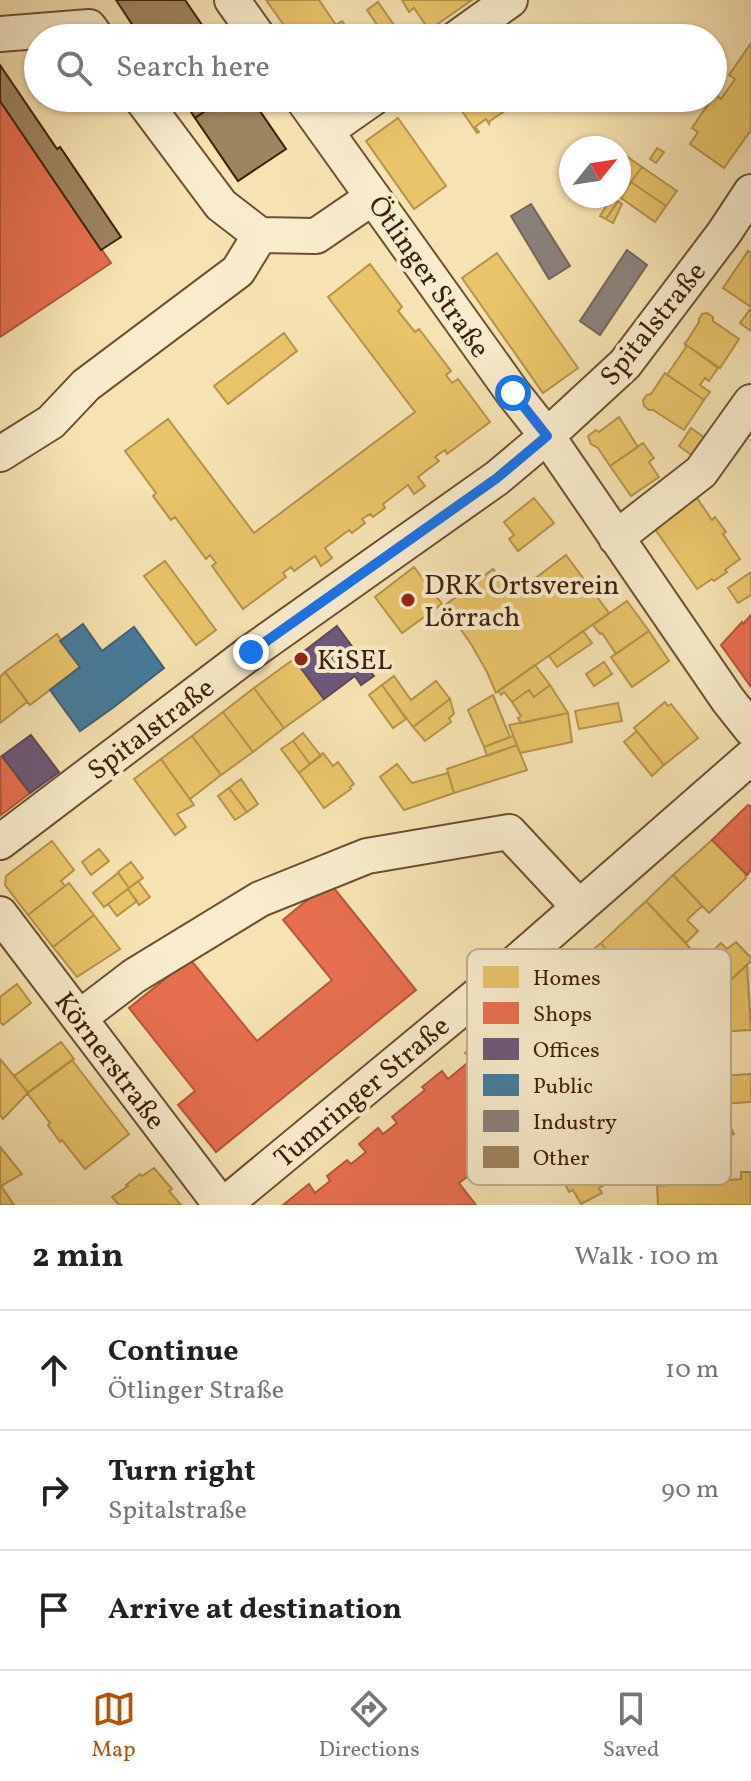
<!DOCTYPE html>
<meta charset="utf-8">
<style>
body{margin:0;font-family:Vollkorn,serif;background:#f6f6f6;color:#222}
.compass{position:absolute;left:559px;top:136px;width:72px;height:72px;border-radius:50%;background:#fff;box-shadow:0 2px 6px #0004;rotate:60deg}
.stop{position:absolute;width:24px;height:24px;margin:-18px;border:6px solid #1a73e8;border-radius:50%;background:#fff}
.stop.end{background:#1a73e8;border-color:#fff;box-shadow:0 2px 8px #0008}
.list{margin:0;padding:0;list-style:none}
h2{display:flex;justify-content:space-between;align-items:center;height:104px;margin:0;padding:0 32px;font-size:34px}
h2 small{font-size:26px;font-weight:400;color:#767676}
.list li{display:grid;grid-template-columns:52px 1fr auto;gap:24px;align-items:center;box-sizing:border-box;height:120px;padding:0 32px;border-top:2px solid #e0e0e0}
.list b{display:block;font-size:30px;white-space:nowrap}
.list p{margin:0;font-size:26px;white-space:nowrap;color:#767676}
.list em{font-size:26px;font-style:normal;color:#767676}
.icon{flex:none;width:44px;height:44px;fill:none;stroke:currentColor;stroke-width:2;stroke-linecap:round;stroke-linejoin:round}
.map{position:relative;flex:none;width:751px;height:1205px;overflow:hidden}
.search{position:absolute;background:#fff;box-shadow:0 2px 6px #0004;left:24px;right:24px;top:24px;height:88px;display:flex;align-items:center;gap:20px;box-sizing:border-box;padding:0 28px;border-radius:44px;color:#767676;font-size:30px}
.sheet{height:464px;background:#fff}
nav{display:flex;justify-content:space-around;align-items:center;box-sizing:border-box;height:112px;border-top:2px solid #e0e0e0;background:#fff;font-size:22px;color:#767676}
nav a{display:grid;justify-items:center;gap:4px}
nav .on{color:#b45309}
.map>svg:first-child{display:block}
.homes{fill:#e9c46a;stroke:#b6924d;stroke-width:2}
.shops{fill:#e76f51;stroke:#b5573b;stroke-width:2}
.offices{fill:#6d597a;stroke:#5f4858;stroke-width:2}
.public{fill:#457b9d;stroke:#435f70;stroke-width:2}
.industry{fill:#8a817c;stroke:#746459;stroke-width:2}
.building{fill:#9e8460;stroke:#3f1f08;stroke-width:2}
.lines{fill:none;stroke-linecap:round;stroke-linejoin:round}
.minor-casing{stroke:#6d5032;stroke-width:38}
.minor{stroke:#f9eccd;stroke-width:34}
.route{stroke:#1a73e8;stroke-width:10}
.poi-dot{fill:#8f2418;stroke:#f9eccd;stroke-width:3}
.labels{text-anchor:middle;stroke-width:8;stroke-linejoin:round;paint-order:stroke}
.street-label{font-size:28px;fill:#3f1f08;stroke:#f9eccd}
.poi-label{font-size:28px;fill:#3f1f08;stroke:#f9eccd;text-anchor:start}
.key{fill:#f9eccd;stroke:#c1ae92;stroke-width:2}
.key-label{font-size:22px;fill:#3f1f08}
</style>
<div class="map">
<svg width="751" height="1205" viewBox="0 0 751 1205">
<rect width="100%" height="100%" fill="#f6e2b2"/>
<filter id="stains"><feTurbulence type="fractalNoise" baseFrequency=".0025" numOctaves="4"/><feColorMatrix values="0 0 0 0 .2 0 0 0 0 .09 0 0 0 0 .02 0 0 0 .5 -.17"/></filter>
<radialGradient id="worn" r=".72"><stop offset=".6" stop-color="#630" stop-opacity="0"/><stop offset="1" stop-color="#630" stop-opacity=".3"/></radialGradient>
<path class="homes" d="M266 0H319L336 25 342 21 354 38H293Z
M402 0H472L429 30 414 8 409 12Z
M378 2 403 38H386L367 10Z
M751 43V130L724 168 690 144 698 132 692 128 715 94 721 99 735 79 729 75Z
M453 98H524L490 121 489 124 486 119 475 127 479 132 477 133Z
M398 118 446 186 414 209 366 141Z
M657 148 664 152 656 163 650 159Z
M619 151 642 167 631 182 619 174Z
M642 167 677 191 666 206 631 182Z
M619 174 631 182 621 198 618 196H619Z
M631 182 666 206 655 222 621 198Z
M612 197 618 201 606 219 600 216Z
M618 201 622 204 613 223 606 219Z
M748 251 751 253V307L723 288Z
M497 253 578 368 543 393 462 278Z
M370 264 402 307 398 311 415 332 419 329 451 371 446 375 452 383 458 379 490 422 447 454 445 450 435 457 439 461 418 477 425 486 414 494 408 485 383 504 385 508 373 517 370 514 362 519 365 523 352 533 349 530 325 548 332 558 321 566 315 556 294 571 291 567 283 573 286 577 243 609 212 566 216 563 210 555 206 559 175 517 171 520 153 496 156 493 125 451 168 419 254 533 415 412 328 297Z
M751 308V331L740 323Z
M707 313 713 317V321L739 339 720 368 685 344 699 322V319L702 314Z
M284 333 297 351 228 404 214 386Z
M685 344 718 368 709 381 705 378 700 385 710 392 704 400 667 375 686 347Z
M665 373 704 400 684 430 653 410H649L644 406 643 400 647 395 651 394Z
M619 417 638 447 610 466 598 448 591 444 588 436 596 430 599 432Z
M691 428 712 443 700 461 679 446Z
M643 443 654 458 649 462 659 477 631 496 610 466Z
M695 495 712 520 715 517 726 532 723 534 740 559 725 570 727 572 714 581 712 579 697 589 652 525Z
M534 498 554 523 518 551 509 539 514 535 504 522Z
M566 555 609 613 496 693 487 672 471 644 444 606 493 569 513 595Z
M165 561 216 630 196 645 144 576Z
M414 567 442 604 402 633 375 597Z
M751 572V595L738 603 728 588Z
M627 601 649 631 616 654 602 633 600 634 593 625Z
M583 631 592 643 557 667 549 656Z
M649 631 669 661 632 687 611 657Z
M57 634 80 667 30 705 5 672Z
M294 659 324 699 284 728 254 688Z
M604 662 612 674 594 686 586 674Z
M535 665 550 685 534 697 529 690 512 702 504 692 501 695 498 691Z
M5 672 27 702 0 723V677Z
M394 676 411 700 436 681 450 699 413 727 382 685Z
M382 685 406 719 393 728 369 695Z
M550 685 568 713 521 723 518 718 521 716 512 702 529 690 534 697Z
M254 688 284 728 253 752 223 712Z
M493 695 510 737 484 747 468 710Z
M450 699 454 714 449 718 451 722 425 741 413 727Z
M665 702 668 706 671 704 698 738 664 765 634 728Z
M618 703 622 721 579 729 575 711Z
M223 712 253 752 221 775 192 736Z
M568 713 572 742 520 753 509 725Z
M637 731 664 765 652 776 624 742Z
M303 733 321 756 310 764 293 741Z
M192 736 221 775 190 799 161 759Z
M513 736 517 745 487 756 484 747Z
M293 741 310 764 299 773 281 749Z
M517 745 527 770 454 793 447 769Z
M323 753 333 766 338 762 354 784 350 787 351 789 324 808 299 773Z
M161 759 194 805 177 814 186 827 175 835 134 779Z
M397 764 412 783 448 773 454 793 404 810 380 777Z
M241 779 258 804 247 812 229 788Z
M229 788 247 812 235 820 218 796Z
M712 840 747 875 745 876 746 878 709 913 673 875Z
M52 841 74 870 61 881 65 886 28 915 5 885 6 876Z
M99 849 109 861 91 875 82 862Z
M131 862 143 878 129 888 118 872Z
M118 873 129 888 104 907 93 893Z
M673 875 702 906 687 920 698 931 686 943 646 901Z
M138 881 150 897 139 905 128 889Z
M69 883 94 915 53 947 28 915Z
M128 889 137 901 117 916 108 904Z
M646 901 690 948 678 958 671 951 642 977 640 974 632 982 601 943Z
M94 915 120 949 77 977 53 947Z
M736 942 751 958V961L725 985 702 961 721 943 727 949Z
M601 943 628 978 609 993 613 998 601 1008 597 1003 583 1014 593 1026 587 1030 550 984Z
M747 965 751 1030 733 1031 710 1036 689 1054 673 1033Z
M17 984 31 1003 3 1025 0 1022V997Z
M504 1022 542 1068 502 1099 465 1053Z
M61 1042 74 1059 28 1093 14 1076Z
M0 1059 28 1093 3 1119 0 1115Z
M72 1060 129 1134 85 1169 62 1140 60 1142 48 1125 50 1123 27 1093Z
M751 1074V1102L718 1104 704 1077Z
M723 1112 734 1134 678 1157 669 1130Z
M0 1147 22 1174 1 1186 0 1185Z
M573 1150 586 1175 605 1164 611 1175 603 1180 606 1184 599 1188 602 1193 581 1204 573 1190 569 1192 560 1174 563 1172 556 1159Z
M154 1168 172 1189 169 1191 181 1205H119L112 1197 128 1186 126 1185 140 1174 142 1176Z
M741 1172H751V1205H658L657 1186 741 1179Z
M0 1185 1 1186 14 1205H0Z"/>
<path class="shops" d="M0 101 111 263 0 337Z
M751 615V687L721 645 742 622 743 624Z
M2 756 30 793 1 815 0 758Z
M748 805 751 806V870L747 875 712 840Z
M329 882 416 990 216 1152 178 1105 195 1091 129 1008 190 959 257 1041 332 980 283 920Z
M471 1060 502 1099 479 1118 497 1140 469 1162 476 1170 459 1183 476 1205H283L309 1184 315 1193 330 1181 327 1176 347 1160 351 1164 366 1152 359 1144 378 1128 383 1134 397 1123 392 1117 425 1090 422 1087 442 1071 448 1079Z"/>
<path class="offices" d="M337 626 374 676 361 685 355 676 324 699 294 659Z
M31 735 59 772 30 793 2 756Z"/>
<path class="public" d="M83 624 102 651 134 627 164 668 114 707 80 731 50 690 80 667 60 641Z"/>
<path class="industry" d="M531 204 570 266 549 279 511 216Z
M627 250 647 265 600 335 580 321Z"/>
<path class="building" d="M116 0H185L211 38H141Z
M0 65 57 149 60 147 121 237 101 250 0 101Z
M182 98H224L195 118Z
M224 98H251L286 149 238 181 195 118Z"/>
<g class="lines">
<defs>
<path id="minor" d="M232 0 259 38
M0 34 89 27 97 38
M457 38 510 0
M141 98 221 205 260 235
M302 98 513 393 547 436 728 700 751 729
M326 131 373 98
M0 454 51 422 86 385 238 271 260 235 316 236 373 197
M616 538 701 472 751 402
M0 842 251 652 497 478 547 436 625 364 724 233 751 192
M0 914 221 1205
M79 1018 134 976 260 899 367 856 509 832 579 907
M224 1205 496 980 751 757"/>
</defs>
<use href="#minor" class="minor-casing"/>
<use href="#minor" class="minor"/>
</g>
<g class="lines">
<path class="route" d="M251 652 497 478 547 436 513 393"/>
</g>
<g class="poi-dot">
<circle cx="408" cy="600" r="8"/>
<circle cx="301" cy="659" r="8"/>
</g>
<g class="labels">
<g class="street-label">
<text transform="translate(430 276) rotate(55)" y="10">Ötlinger Straße</text>
<text transform="translate(652 323) rotate(-51)" y="10">Spitalstraße</text>
<text transform="translate(150 728) rotate(-37)" y="10">Spitalstraße</text>
<text transform="translate(111 1060) rotate(53)" y="10">Körnerstraße</text>
<text transform="translate(361 1091) rotate(-40)" y="10">Tumringer Straße</text>
</g>
<g class="poi-label">
<text x="424" y="594">DRK Ortsverein<tspan x="424" dy="32">Lörrach</tspan></text>
<text x="317" y="669">KiSEL</text>
</g>
</g>
<rect x="467" y="949" width="264" height="236" rx="12" class="key"/>
<rect x="483" y="966" width="36" height="22" fill="#e9c46a"/>
<rect x="483" y="1002" width="36" height="22" fill="#e76f51"/>
<rect x="483" y="1038" width="36" height="22" fill="#6d597a"/>
<rect x="483" y="1074" width="36" height="22" fill="#457b9d"/>
<rect x="483" y="1110" width="36" height="22" fill="#8a817c"/>
<rect x="483" y="1146" width="36" height="22" fill="#9e8460"/>
<g class="key-label">
<text x="533" y="985">Homes</text>
<text x="533" y="1021">Shops</text>
<text x="533" y="1057">Offices</text>
<text x="533" y="1093">Public</text>
<text x="533" y="1129">Industry</text>
<text x="533" y="1165">Other</text>
</g>
<rect width="100%" height="100%" filter="url(#stains)"/>
<rect width="100%" height="100%" fill="url(#worn)"/>
</svg>
<svg class="compass" viewBox="-18 -18 36 36"><path d="M0-13l5 13h-10z" fill="#e53935"/><path d="M0 13l5-13h-10z" fill="#767676"/></svg>
<div class="stop" style="left:513px;top:393px"></div>
<div class="stop end" style="left:251px;top:652px"></div>
<div class="search"><svg class="icon" aria-label="search" viewBox="0 0 24 24"><circle cx="10" cy="10" r="6"/><path d="M15 15l6 6"/></svg>Search here</div>
</div>
<section class="sheet">
<h2>2 min<small>Walk · 100 m</small></h2>
<ul class="list">
<li><svg class="icon" aria-label="ahead" viewBox="0 0 24 24"><path d="M12 20V5M6 11l6-6 6 6"/></svg><div><b>Continue</b><p>Ötlinger Straße</p></div><em>10 m</em></li>
<li><svg class="icon" aria-label="right" viewBox="0 0 24 24"><path d="M7 20v-9h11M14 6l5 5-5 5"/></svg><div><b>Turn right</b><p>Spitalstraße</p></div><em>90 m</em></li>
<li><svg class="icon" aria-label="arrive" viewBox="0 0 24 24"><path d="M6 21V4h12l-3 4 3 4H6"/></svg><div><b>Arrive at destination</b></div></li>
</ul>
</section>
<nav>
<a class="on"><svg class="icon" aria-label="map" viewBox="0 0 24 24"><path d="M3 6l6-2 6 2 6-2v14l-6 2-6-2-6 2zM9 4v14M15 6v14"/></svg>Map</a>
<a><svg class="icon" aria-label="directions" viewBox="0 0 24 24"><path d="M12 3l9 9-9 9-9-9zM9 14v-3h6M13 9l2 2-2 2"/></svg>Directions</a>
<a><svg class="icon" aria-label="saved" viewBox="0 0 24 24"><path d="M7 4h10v16l-5-4-5 4z"/></svg>Saved</a>
</nav>
